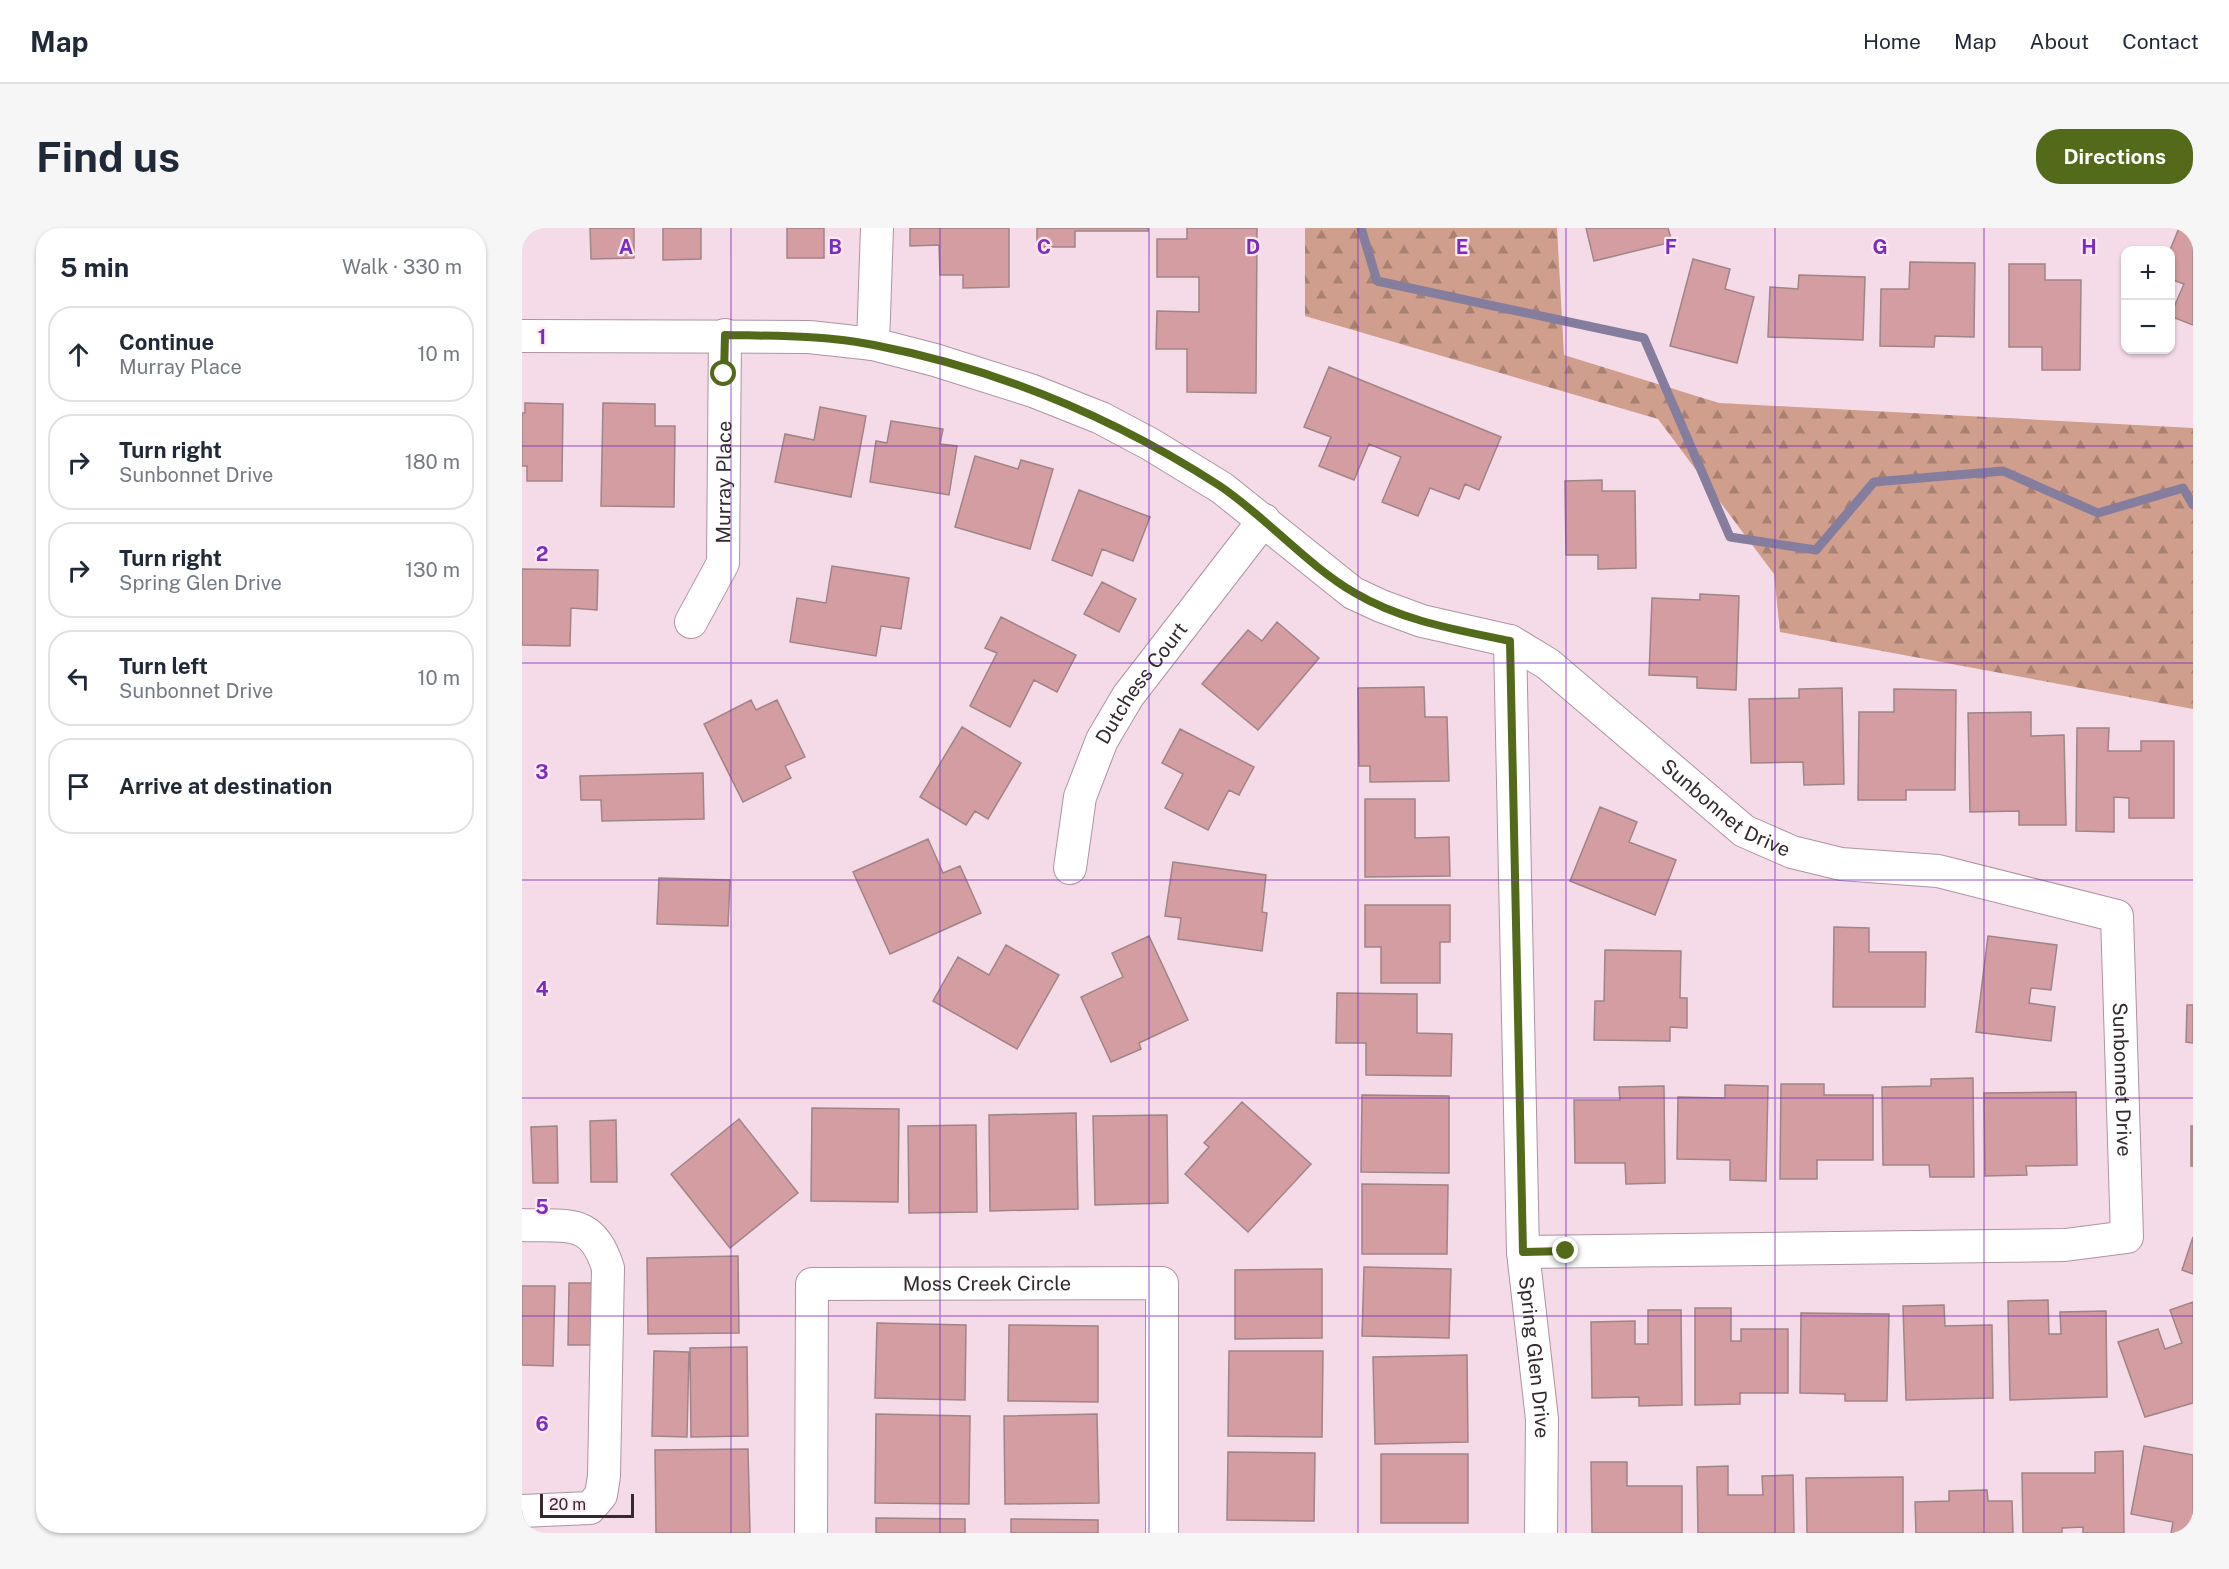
<!DOCTYPE html>
<meta charset="utf-8">
<style>
body{margin:0;font-family:"Public Sans",sans-serif;background:#f6f6f7;color:#1f2937}
.controls{position:absolute;right:18px;top:18px;display:grid;overflow:hidden;border-radius:12px;box-shadow:0 2px 4px #0004}
.controls button{width:54px;height:54px;display:grid;place-items:center;padding:0;border:0;border-bottom:2px solid #e0e1e3;background:#fff;color:#1f2937;font:30px sans-serif}
.scale{position:absolute;left:18px;bottom:15px;width:94px;box-sizing:border-box;padding-left:6px;border:3px solid #33292f;border-top:0;font-size:16px;line-height:21px;white-space:nowrap;color:#33292f;-webkit-text-stroke:4px #ffe9f4;paint-order:stroke}
.stop{position:absolute;width:18px;height:18px;margin:-14px;border:4px solid #526a1a;border-radius:50%;background:#fff}
.stop.end{background:#526a1a;border-color:#fff;box-shadow:0 2px 6px #0008}
.list{margin:0;padding:0;list-style:none}
h2{display:flex;justify-content:space-between;align-items:center;height:78px;margin:0;padding:0 24px;font-size:26px}
h2 small{font-size:20px;font-weight:400;color:#747a83}
.list li{display:grid;grid-template-columns:39px 1fr auto;gap:18px;align-items:center;box-sizing:border-box;height:96px;margin:0 12px 12px;padding:0 12px;border:2px solid #e0e1e3;border-radius:24px}
.list b{display:block;font-size:22px;white-space:nowrap}
.list p{margin:0;font-size:20px;white-space:nowrap;color:#747a83}
.list em{font-size:20px;font-style:normal;color:#747a83}
.icon{flex:none;width:33px;height:33px;fill:none;stroke:currentColor;stroke-width:2;stroke-linecap:round;stroke-linejoin:round}
.map{position:relative;flex:none;width:1671px;height:1305px;overflow:hidden;border-radius:24px}
header{display:flex;align-items:center;gap:36px;box-sizing:border-box;height:84px;padding:0 30px;background:#fff;border-bottom:2px solid #e0e1e3}
header strong{font-size:28px}
nav{display:flex;gap:33px;margin-inline-start:auto;font-size:21px}
.intro{display:flex;align-items:center;justify-content:space-between;box-sizing:border-box;height:144px;padding:0 36px}
h1{margin:0;font-size:42px}
.button{padding:15px 27px;border-radius:24px;background:#526a1a;color:#fff;font-size:21px;font-weight:700}
main{display:flex;gap:36px;padding:0 36px}
aside{flex:1;background:#fff;border-radius:24px;box-shadow:0 2px 4px #0004}
.map>svg:first-child{display:block}
.forest{fill:url(#forest-firs)}
.lines{fill:none;stroke-linecap:round;stroke-linejoin:round}
.stream{stroke:#847d9e;stroke-width:9}
.building{fill:#d39da1;stroke:#a08486;stroke-width:1.5}
.minor-casing{stroke:#ad94a1;stroke-width:34}
.minor{stroke:#fff;stroke-width:32}
.route{stroke:#526a1a;stroke-width:8}
.grid{fill:none;stroke:#7b2cbf;stroke-width:1.5;stroke-opacity:0.55}
.labels{text-anchor:middle;stroke-width:4.5;stroke-linejoin:round;paint-order:stroke}
.street-label{font-size:20px;fill:#33292f;stroke:#ffe9f4}
.grid-label{font-size:20px;text-anchor:middle;font-weight:bold;fill:#7b2cbf;stroke:#ffe9f4;stroke-width:4.5;stroke-linejoin:round;paint-order:stroke}
</style>
<header>
<strong>Map</strong>
<nav><a>Home</a><a>Map</a><a>About</a><a>Contact</a></nav>
</header>
<div class="intro"><h1>Find us</h1><a class="button">Directions</a></div>
<main>
<aside>
<h2>5 min<small>Walk · 330 m</small></h2>
<ul class="list">
<li><svg class="icon" aria-label="ahead" viewBox="0 0 24 24"><path d="M12 20V5M6 11l6-6 6 6"/></svg><div><b>Continue</b><p>Murray Place</p></div><em>10 m</em></li>
<li><svg class="icon" aria-label="right" viewBox="0 0 24 24"><path d="M7 20v-9h11M14 6l5 5-5 5"/></svg><div><b>Turn right</b><p>Sunbonnet Drive</p></div><em>180 m</em></li>
<li><svg class="icon" aria-label="right" viewBox="0 0 24 24"><path d="M7 20v-9h11M14 6l5 5-5 5"/></svg><div><b>Turn right</b><p>Spring Glen Drive</p></div><em>130 m</em></li>
<li><svg class="icon" aria-label="left" viewBox="0 0 24 24"><path d="M17 20v-9H6M10 6l-5 5 5 5"/></svg><div><b>Turn left</b><p>Sunbonnet Drive</p></div><em>10 m</em></li>
<li><svg class="icon" aria-label="arrive" viewBox="0 0 24 24"><path d="M6 21V4h12l-3 4 3 4H6"/></svg><div><b>Arrive at destination</b></div></li>
</ul>
</aside>
<div class="map">
<svg width="1671" height="1305" viewBox="0 0 1671 1305">
<defs>
<pattern id="forest-firs" width="22" height="20" patternUnits="userSpaceOnUse" patternTransform="scale(1.5)"><rect width="22" height="20" fill="#d09e8c"/><path d="M5 1l3.5 6h-7zM16 11l3.5 6h-7z" fill="#a98173"/></pattern>
</defs>
<rect width="100%" height="100%" fill="#f5dae8"/>
<path class="forest" d="M783 0H1035L1042 127 1197 175 1671 200V481L1258 404 1252 346 1136 191 783 88Z"/>
<g class="lines">
<path class="stream" d="M839 0 855 53 1122 110 1208 309 1294 322 1352 254 1481 243 1576 285 1661 260 1671 277"/>
</g>
<path class="building" d="M68 0H112V30L69 31Z
M141 0H179V31L141 32Z
M265 0H302V30H265Z
M388 0H487V59L441 60V47H418L417 17 388 18Z
M515 0H626V3H553V19H515Z
M665 0H735L734 165 665 164V121H634L635 83 677 84V49H635V11H665Z
M1064 0H1146L1150 14 1072 33Z
M1657 0H1671V97L1648 88 1662 56 1648 51V22Z
M1171 31 1208 41 1203 61 1232 69 1215 135 1148 118Z
M1388 34 1453 35 1452 109 1413 108 1412 119 1358 118 1359 61H1387Z
M1487 36H1523V52H1559L1558 142H1520V119H1487Z
M1277 47 1343 49 1341 112 1246 109 1248 59 1276 61Z
M807 139 979 209 957 262 943 256 937 271 908 260 896 288 860 274 879 229 847 216 832 252 797 238 809 209 782 199Z
M3 175 41 176 40 253H5V238H0V185H3Z
M81 175 133 176V198H153L152 279 79 278Z
M298 179 344 188 329 269 253 254 263 206 292 212Z
M369 193 421 201 418 216 435 218 427 267 348 254 354 213 365 215Z
M453 228 496 241 499 232 531 241 508 321 433 299Z
M1080 252V263H1113L1114 340 1076 341V327H1044L1043 253Z
M557 262 628 289 611 333 580 321 570 348 530 332Z
M310 338 387 350 379 401 359 398 354 428 268 414 275 370 304 375Z
M0 341 76 342 75 382 49 380 48 418 0 417Z
M580 354 614 371 597 404 562 386Z
M1178 366 1217 368 1214 462 1175 460V449L1127 447 1130 370 1178 372Z
M479 389 554 427 535 464 512 452 488 499 448 478 475 425 463 420Z
M755 394 797 430 736 502 680 456 726 402 740 413Z
M902 459 903 489H925L927 553 848 554V538H837L836 460Z
M1320 460 1322 556 1282 557 1281 534 1229 535 1227 471 1277 470V461Z
M1372 461 1434 462 1433 562H1384V572H1336L1337 484H1372Z
M229 472 234 482 255 472 283 529 263 538 269 550 221 574 182 496Z
M1509 484V508L1542 507 1544 597H1497V583L1448 584 1446 485Z
M440 499 499 535 466 591 453 583 444 597 398 569Z
M1555 500H1587L1586 523H1619V513H1652V590H1607V570L1592 569V604L1554 603Z
M658 501 732 539 717 567 707 562 686 602 643 580 661 546 640 535Z
M181 545 182 591 80 593 79 572H59L58 548Z
M843 571H893V610L927 609 928 648 843 649Z
M1078 579 1115 594 1107 614 1154 632 1133 687 1048 653Z
M406 611 421 645 438 638 459 685 368 726 331 644Z
M651 634 744 647 740 684 745 685 740 723 656 711 659 690 643 688Z
M137 650 208 652 206 698 135 696Z
M843 677H928V714H918V755H859V719H843Z
M1312 699 1347 700V724H1404L1403 779H1311Z
M627 708 666 792 617 815 619 821 589 834 559 769 601 749 590 725Z
M1466 708 1535 717 1529 762 1509 760 1507 775 1533 779 1529 813 1454 804Z
M484 717 537 747 495 821 411 773 436 729 467 747Z
M1083 722 1159 723 1158 770H1165V800L1148 799V813L1072 812 1073 773H1082Z
M815 765 895 766V805L930 806 929 848 844 847V815H814Z
M1665 777H1671V815L1664 814Z
M1451 850 1452 949H1408L1407 937H1361L1360 859 1409 858V851Z
M1259 856H1302V867H1351V932H1295V951H1258Z
M1203 857 1246 858 1244 953 1208 952V932L1155 931 1156 869 1203 870Z
M1142 858 1143 955 1104 956 1103 935H1053L1052 872H1098L1097 859Z
M1554 864 1555 937 1504 938 1505 947 1463 948 1462 865Z
M840 867 927 868V945L839 944Z
M720 874 789 936 726 1004 663 946 687 919 682 915Z
M290 880 377 881 376 974 289 973Z
M554 885 556 981 468 983 467 887Z
M645 887 646 975 573 977 571 888Z
M217 891 276 965 208 1020 149 946Z
M94 892 95 954H69L68 893Z
M454 897 455 984 387 985 386 898Z
M35 898 36 955H11L9 899Z
M1669 898H1671V938H1669Z
M840 956 926 957 925 1026H840Z
M1671 1009V1046L1660 1042Z
M216 1028 217 1105 126 1106 125 1030Z
M842 1039 929 1041 927 1110 840 1108Z
M800 1041V1110L713 1111V1042Z
M47 1055H72V1117H46Z
M0 1058H33L31 1138 0 1137Z
M1526 1072 1527 1106H1539L1538 1084 1584 1083 1585 1169 1488 1172 1486 1073Z
M1671 1074V1175L1623 1189 1596 1114 1636 1101 1643 1121 1660 1115 1648 1082Z
M1422 1077 1423 1098 1470 1097 1471 1170 1384 1172 1381 1078Z
M1173 1080H1209V1113H1219V1101H1266V1165H1218V1176L1173 1177Z
M1126 1082H1159L1160 1177 1117 1178V1169L1070 1170 1069 1094 1113 1093V1116H1126Z
M1279 1085 1367 1086 1365 1173H1323V1166L1278 1165Z
M355 1095 444 1097 443 1172 353 1170Z
M487 1097 576 1098V1174L486 1173Z
M225 1119 226 1208 169 1209 168 1120Z
M132 1123 167 1124 165 1209 130 1208Z
M707 1123H801L800 1209 706 1208Z
M945 1127 946 1214 853 1216 851 1129Z
M354 1186 448 1188 447 1276 353 1275Z
M575 1186 577 1275 483 1276 482 1188Z
M1622 1218 1671 1227V1305H1649L1651 1294 1609 1286Z
M226 1221 228 1305H134L133 1222Z
M1601 1223 1602 1305H1561V1299L1540 1300V1305H1501L1500 1245H1573V1224Z
M706 1224 793 1225 792 1293 705 1292Z
M859 1226H946V1295H859Z
M1069 1234H1105V1258H1160V1305H1070Z
M1206 1238V1267H1241L1240 1248 1271 1247 1272 1305H1176L1175 1239Z
M1381 1249V1305H1285L1284 1250Z
M1465 1262 1466 1273H1490L1491 1305H1394L1393 1274 1427 1273V1263Z
M354 1290 443 1291V1305H354Z
M489 1291 576 1292V1305H489Z"/>
<g class="lines">
<defs>
<g id="minor">
<path id="s1" d="M0 108 287 109 351 116 413 132 511 163 579 190 628 216 700 260 831 365 859 378 900 393 988 413 1026 436 1222 603 1270 624 1319 636 1416 643 1595 688 1605 1009 1543 1017 1001 1024"/>
<path d="M351 116 355 0"/>
<path id="s2" d="M169 394 201 335 203 107"/>
<path id="s3" d="M988 413 1001 1024 1020 1191 1019 1305"/>
<path id="s4" d="M548 640 558 569 580 512 606 468 742 292"/>
<path d="M0 997C46 999 70 989 86 1040L82 1248 79 1267 68 1280 0 1283"/>
<path id="s5" d="M289 1305 290 1056 640 1055V1305"/>
</g>
</defs>
<use href="#minor" class="minor-casing"/>
<use href="#minor" class="minor"/>
</g>
<g class="lines">
<path class="route" d="M202 146 203 107C252 108 303 107 352 117 475 141 593 190 698 258 744 289 786 338 833 365 880 393 936 402 988 413L1001 1024 1044 1023"/>
</g>
<path class="grid" d="M209 0V1305M418 0V1305M627 0V1305M836 0V1305M1044 0V1305M1253 0V1305M1462 0V1305M0 218H1671M0 435H1671M0 652H1671M0 870H1671M0 1088H1671"/>
<g class="labels">
<g class="street-label">
<text dy="7" stroke="none"><textPath href="#s2" startOffset="148">Murray Place</textPath></text>
<text dy="7" stroke="none"><textPath href="#s4" startOffset="202">Dutchess Court</textPath></text>
<text dy="7" stroke="none"><textPath href="#s1" startOffset="1338">Sunbonnet Drive</textPath></text>
<text dy="7" stroke="none"><textPath href="#s1" startOffset="1914">Sunbonnet Drive</textPath></text>
<text dy="7" stroke="none"><textPath href="#s5" startOffset="424">Moss Creek Circle</textPath></text>
<text dy="7" stroke="none"><textPath href="#s3" startOffset="717">Spring Glen Drive</textPath></text>
</g>
</g>
<g class="grid-label">
<text x="104" y="26">A</text>
<text x="313" y="26">B</text>
<text x="522" y="26">C</text>
<text x="731" y="26">D</text>
<text x="940" y="26">E</text>
<text x="1149" y="26">F</text>
<text x="1358" y="26">G</text>
<text x="1567" y="26">H</text>
<text x="20" y="116">1</text>
<text x="20" y="333">2</text>
<text x="20" y="551">3</text>
<text x="20" y="768">4</text>
<text x="20" y="986">5</text>
<text x="20" y="1203">6</text>
</g>
</svg>
<div class="controls">
<button>+</button>
<button>−</button>
</div>
<div class="scale">20 m</div>
<div class="stop" style="left:202px;top:146px"></div>
<div class="stop end" style="left:1044px;top:1023px"></div>
</div>
</main>
